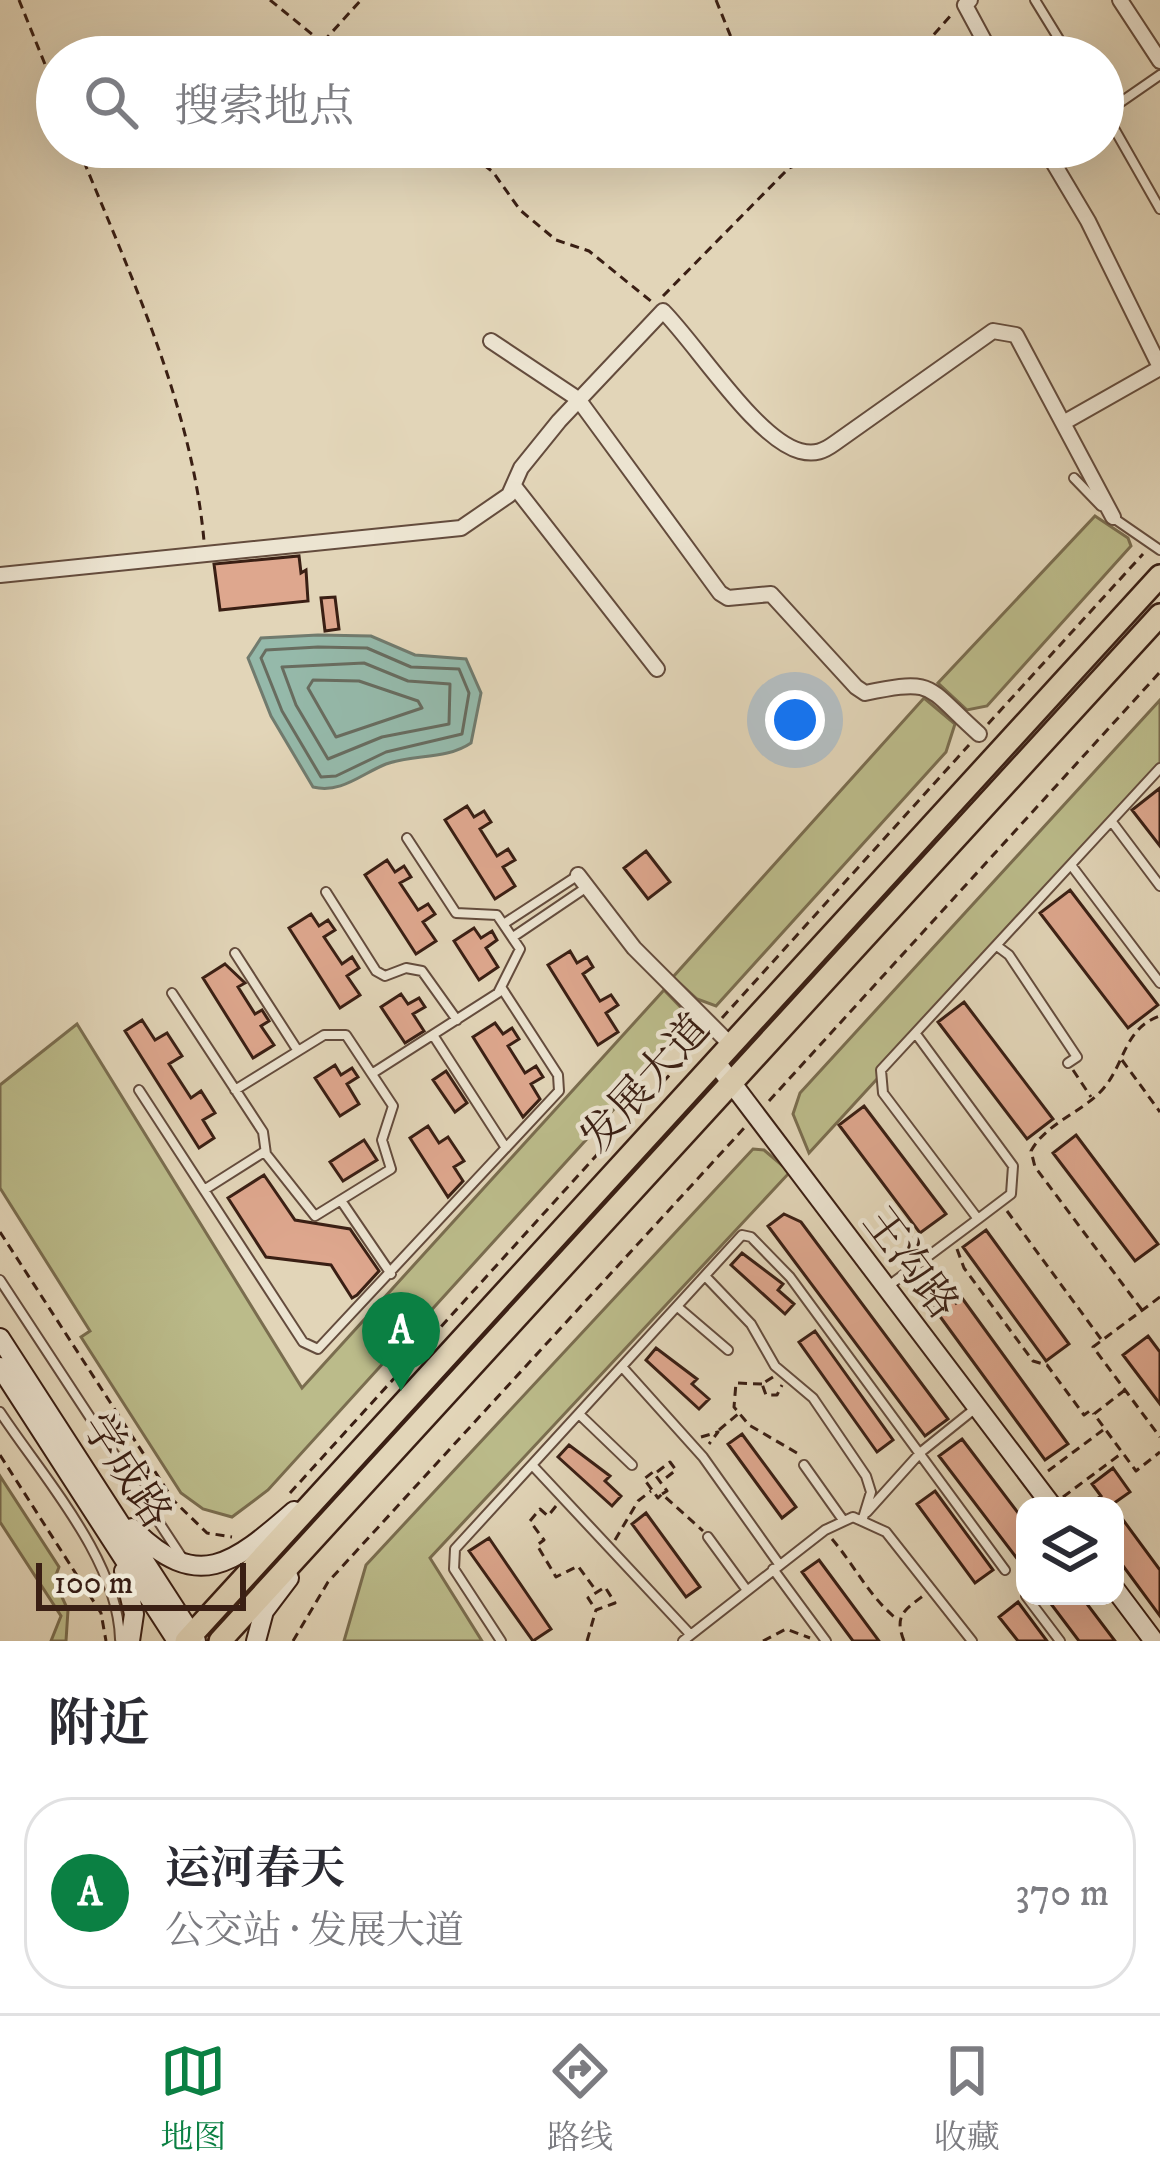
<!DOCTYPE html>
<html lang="zh">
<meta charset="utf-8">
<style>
body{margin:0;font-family:"IM FELL DW Pica","Noto Serif SC",serif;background:#f7f7f7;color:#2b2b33}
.controls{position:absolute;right:36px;bottom:36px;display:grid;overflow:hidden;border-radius:24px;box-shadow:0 12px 48px #0002}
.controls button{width:108px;height:108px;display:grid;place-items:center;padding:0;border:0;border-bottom:3px solid #e1e1e2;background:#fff;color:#2b2b33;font:60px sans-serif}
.scale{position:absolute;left:36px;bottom:30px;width:210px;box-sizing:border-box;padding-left:12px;border:6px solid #3a1f14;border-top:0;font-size:33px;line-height:42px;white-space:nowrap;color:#3a1f14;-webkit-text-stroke:9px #ece4d1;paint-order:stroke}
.you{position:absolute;left:795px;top:720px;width:42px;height:42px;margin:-30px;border:9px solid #fff;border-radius:50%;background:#1a73e8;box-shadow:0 0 0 18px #1a73e833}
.badge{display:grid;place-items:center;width:78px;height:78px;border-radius:50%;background:#0b8043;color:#fff;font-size:39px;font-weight:700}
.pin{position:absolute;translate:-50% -99px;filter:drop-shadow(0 3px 6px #0008)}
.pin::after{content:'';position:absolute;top:63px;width:42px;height:36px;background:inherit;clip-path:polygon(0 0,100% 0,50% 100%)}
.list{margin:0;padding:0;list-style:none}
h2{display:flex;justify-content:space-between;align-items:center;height:156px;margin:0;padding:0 48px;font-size:51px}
h2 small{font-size:39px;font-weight:400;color:#7c7c81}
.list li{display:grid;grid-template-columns:78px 1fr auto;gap:36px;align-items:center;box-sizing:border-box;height:192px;margin:0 24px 24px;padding:0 24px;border:3px solid #e1e1e2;border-radius:48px}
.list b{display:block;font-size:45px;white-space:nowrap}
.list p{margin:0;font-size:39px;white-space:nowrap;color:#7c7c81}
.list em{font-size:39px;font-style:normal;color:#7c7c81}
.icon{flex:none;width:66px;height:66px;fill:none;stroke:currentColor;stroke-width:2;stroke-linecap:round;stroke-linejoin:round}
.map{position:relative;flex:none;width:1160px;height:1641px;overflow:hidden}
.search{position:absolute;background:#fff;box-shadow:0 12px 48px #0002;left:36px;right:36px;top:36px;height:132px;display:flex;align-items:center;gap:30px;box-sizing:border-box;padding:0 42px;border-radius:66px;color:#7c7c81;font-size:45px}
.sheet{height:372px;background:#fff}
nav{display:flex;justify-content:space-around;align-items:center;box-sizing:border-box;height:168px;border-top:3px solid #e1e1e2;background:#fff;font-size:33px;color:#7c7c81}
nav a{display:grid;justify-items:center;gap:6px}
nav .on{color:#0b8043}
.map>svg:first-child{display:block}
.green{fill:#bbbb8a;stroke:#7a6d4f;stroke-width:3}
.water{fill:#95b9aa;stroke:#717b6e;stroke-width:3}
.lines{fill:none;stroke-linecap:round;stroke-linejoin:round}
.shore{stroke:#686c5f;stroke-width:3}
.building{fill:#dea78e;stroke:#3a1f14;stroke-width:3}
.lane-casing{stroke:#644c3d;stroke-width:12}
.street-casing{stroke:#644c3d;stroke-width:18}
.secondary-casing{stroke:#3a1f14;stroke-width:22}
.primary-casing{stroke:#3a1f14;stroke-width:26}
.path{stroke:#3a1f14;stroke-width:3;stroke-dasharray:9 6;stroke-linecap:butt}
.lane{stroke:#ece4d1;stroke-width:8}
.street{stroke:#ece4d1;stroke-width:14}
.secondary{stroke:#ece4d1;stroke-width:18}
.primary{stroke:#e2d5b8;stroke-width:21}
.labels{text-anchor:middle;stroke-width:9;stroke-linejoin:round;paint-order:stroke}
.street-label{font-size:42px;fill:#3a1f14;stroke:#ece4d1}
</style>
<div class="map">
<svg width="1160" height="1641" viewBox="0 0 1160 1641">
<rect width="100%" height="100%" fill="#e2d5b8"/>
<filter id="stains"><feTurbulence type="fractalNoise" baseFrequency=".00167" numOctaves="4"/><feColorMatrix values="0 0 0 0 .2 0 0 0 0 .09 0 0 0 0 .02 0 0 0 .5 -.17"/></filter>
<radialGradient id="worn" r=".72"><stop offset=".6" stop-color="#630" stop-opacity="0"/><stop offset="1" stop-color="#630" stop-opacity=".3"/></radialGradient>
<path class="green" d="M1095 516 1128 538 1131 546 987 706 967 710 938 683Z
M924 698 955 724 946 752 716 1006 697 999 673 977Z
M1160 700V771L809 1153 793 1114 800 1093Z
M664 990 694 1021 268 1490 232 1517 203 1509 181 1493 81 1337 90 1331 0 1188V1085L77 1024 302 1388Z
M753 1149 764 1150 790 1172 430 1558 482 1641H344L366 1565Z
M0 1476 59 1567 54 1580 68 1610 66 1641H51L61 1616 0 1522Z"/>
<path class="water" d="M318 635 371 636 415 655 466 659 481 693 471 743C446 760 414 754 386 764 361 774 341 794 313 787L271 716 248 658 261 638Z"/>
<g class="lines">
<path class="shore" d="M318 647 367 648 411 667 459 669 469 693 462 734 386 752 336 776 321 777 282 711 261 658 266 650Z
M364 663 408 681 450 684 449 724 382 737 328 759 296 705 282 667Z
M313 680 359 681 418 701 422 708 336 737 308 688Z"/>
</g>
<path class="building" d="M299 556 301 573 306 570 308 601 220 610 214 564Z
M335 597 339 629 325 631 321 598Z
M1160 788V846L1132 810Z
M467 806 474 817 484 811 491 822 480 829 497 856 508 849 515 860 503 867 515 886 495 899 445 820Z
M646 851 670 882 648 899 624 868Z
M387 860 395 872 404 866 411 877 400 883 418 910 428 904 435 914 423 922 436 941 416 954 365 875Z
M1070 890 1158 1005 1128 1028 1040 913Z
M311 914 319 926 328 920 335 930 324 937 342 964 352 957 359 968 347 976 360 995 340 1008 289 928Z
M474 928 481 938 492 931 497 940 486 948 498 967 479 980 454 941Z
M570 951 577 963 587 957 593 967 583 974 600 1001 611 995 618 1005 606 1013 618 1032 598 1045 548 965Z
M225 964 245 983 238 987 255 1014 262 1010 269 1021 261 1026 274 1045 253 1058 203 978Z
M401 994 408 1004 419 998 425 1007 413 1014 424 1031 405 1043 381 1007Z
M964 1002 1053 1119 1027 1139 938 1022Z
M142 1020 155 1040 167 1033 182 1056 169 1064 191 1098 201 1091 215 1113 203 1120 214 1138 199 1148 125 1031Z
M495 1023 503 1034 512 1028 519 1039 508 1046 525 1073 536 1066 543 1077 531 1084 540 1099 523 1117 473 1037Z
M335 1065 341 1075 352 1068 358 1077 347 1084 359 1104 340 1116 315 1078Z
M446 1071 467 1103 455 1112 433 1080Z
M864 1106 946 1214 920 1233 839 1125Z
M428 1126 439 1143 448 1137 464 1161 454 1167 463 1181 448 1197 410 1138Z
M1076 1135 1158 1244 1135 1261 1053 1153Z
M364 1140 377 1160 343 1181 330 1162Z
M264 1175 295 1220 350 1229 379 1271 357 1295 352 1298 331 1265 266 1257 228 1198Z
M784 1214 801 1222 948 1419 925 1436 768 1226Z
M986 1230 1069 1344 1046 1361 963 1247Z
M742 1253 783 1284 778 1290 794 1304 785 1314 731 1265Z
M934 1273 956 1303 962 1298 1068 1444 1045 1460 917 1285Z
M815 1331 893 1440 877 1452 799 1342Z
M1148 1336 1160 1352V1404L1123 1355Z
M656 1348 697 1379 692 1384 709 1399 699 1409 646 1360Z
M742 1434 796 1507 782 1518 728 1444Z
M962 1439 1025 1522V1569L939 1456Z
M569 1445 610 1476 605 1481 621 1496 612 1506 558 1457Z
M1113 1468 1130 1492 1110 1506H1087L1101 1496 1092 1484Z
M935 1491 993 1570 975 1583 917 1504Z
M1115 1509 1160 1570V1616L1115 1555Z
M646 1513 700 1587 686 1597 632 1524Z
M489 1538 551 1629 533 1641 469 1551Z
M819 1560 879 1641H853L802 1572Z
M1045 1596H1081L1115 1641H1079Z
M1018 1602 1047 1641H1018L999 1617Z"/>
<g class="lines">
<defs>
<path id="lane" d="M1035 0 1070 57
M1103 109 1160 209
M1105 113 1160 75
M1074 478 1101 506
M1112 517 1160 550
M1112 822 1160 886
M1071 865 1160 983
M326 892 376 971 385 976 406 968 422 971 457 1020
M505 923 577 876
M513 937 587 887
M997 946 1009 955 1077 1057 1068 1063
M235 953 298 1051
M172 993 263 1132 266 1154 315 1216 391 1169 382 1140 393 1106 346 1035H324L235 1090
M916 1034 1013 1166 1011 1194 978 1219
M433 1035 506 1148
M373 1073 498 993 520 949 497 915 456 913 407 838
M139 1090 303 1342 318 1349 559 1091 558 1075 501 987
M204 1190 264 1152
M342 1202 391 1274
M706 1277 751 1324 775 1366 813 1398 866 1476 871 1492 863 1518
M0 1280 181 1556
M887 1287 978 1219 883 1093 881 1070 1160 768
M680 1309 728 1350
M624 1369 703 1457 779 1564
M0 1412C43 1477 118 1560 120 1639
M580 1415 632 1465
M804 1465 843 1520
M533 1466 689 1633
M867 1512 921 1452 977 1407
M708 1537 746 1589
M773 1569 826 1641
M1026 1596 1060 1641
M501 1641 454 1569 455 1549 742 1235 751 1237 790 1277 1005 1570
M683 1641 825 1530 853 1517 886 1532 972 1641"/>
<path id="street" d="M970 0 965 5 993 57
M1120 0 1160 61
M1044 147 1088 221 1160 367
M491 341 578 399 720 593 728 598 771 594 856 687 865 693C937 678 925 686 979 734
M1063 423 1160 368
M514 486 657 669
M0 575 461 528 509 495 521 468 559 421 663 311C697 345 756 439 800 451 815 455 824 451 835 443L993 331 1016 335 1113 517
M578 875 634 948 730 1044"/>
<path id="secondary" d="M715 1061 1052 1506
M0 1338 196 1641
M0 1367 177 1641
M132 1528C198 1594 233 1564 294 1511
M124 1571 134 1614 130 1641
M1115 1589 1154 1641
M256 1641 264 1611 289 1578"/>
<path id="primary" d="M186 1641 1160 576
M220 1641 1160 615"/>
</defs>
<use href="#lane" class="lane-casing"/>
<use href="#street" class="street-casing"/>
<use href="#secondary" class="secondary-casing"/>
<use href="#primary" class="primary-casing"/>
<path class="path" d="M19 0 57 94
M270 0 340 57
M716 0 739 57
M323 42 361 0
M914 57 953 13
M78 147C129 272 192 406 204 541
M460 147 493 172 520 210 556 240 589 251 652 302
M784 147 789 166
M663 296 789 168 843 147
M988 724 1143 554
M722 1018 969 745
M1122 1060 1160 1112
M1073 1070 1091 1097
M769 1101 1160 672
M1007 1211 1101 1339
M0 1232 174 1501 207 1533 232 1537
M957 1249 964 1268 1033 1361 1047 1365 1084 1415 1091 1410 1094 1414
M1160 1297 1093 1347 1160 1437
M1142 1310 1035 1167 1031 1151C1046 1123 1083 1112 1103 1089 1125 1064 1124 1028 1160 1016
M773 1377 762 1384 766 1395H777L782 1385
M762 1384 736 1383 734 1407 749 1425 797 1453
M1125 1390 1094 1414 1136 1471 1160 1452
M719 1430 738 1414
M701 1437 718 1432 709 1444
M0 1455 101 1613 106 1641
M1048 1471 1103 1430
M657 1472 670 1462 676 1470 662 1481
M290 1493 703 1038
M662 1494 667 1491 653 1472 644 1479 658 1498 662 1494 703 1531
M1063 1497 1122 1453
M556 1506 548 1516 540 1509 530 1521 544 1540 537 1545 556 1577 578 1566 597 1592
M832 1539C855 1566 870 1598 898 1620
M615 1540 638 1501 651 1491
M293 1641 328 1582 746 1126
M587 1641 596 1610 615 1603 605 1587 588 1598 596 1610
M763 1641 786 1629 810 1638
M904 1641C894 1616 904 1610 923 1596"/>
<use href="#lane" class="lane"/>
<use href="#street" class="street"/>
<use href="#secondary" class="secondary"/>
<use href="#primary" class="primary"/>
</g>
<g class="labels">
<g class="street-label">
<text transform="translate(644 1082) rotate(-48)" y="15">发展大道</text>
<text transform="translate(912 1262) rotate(53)" y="15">王沟路</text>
<text transform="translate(128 1470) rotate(57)" y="15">学成路</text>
</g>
</g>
<rect width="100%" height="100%" filter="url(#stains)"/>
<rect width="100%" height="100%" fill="url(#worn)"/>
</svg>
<div class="controls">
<button><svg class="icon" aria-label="layers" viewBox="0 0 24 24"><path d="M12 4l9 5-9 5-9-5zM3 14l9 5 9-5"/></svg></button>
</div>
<div class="scale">100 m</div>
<div class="you"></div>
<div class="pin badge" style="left:401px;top:1391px">A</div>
<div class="search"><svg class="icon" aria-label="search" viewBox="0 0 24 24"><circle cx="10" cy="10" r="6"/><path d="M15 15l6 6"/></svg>搜索地点</div>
</div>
<section class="sheet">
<h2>附近<small></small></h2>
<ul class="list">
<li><span class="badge">A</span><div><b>运河春天</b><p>公交站 · 发展大道</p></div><em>370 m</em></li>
</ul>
</section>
<nav>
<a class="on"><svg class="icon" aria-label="map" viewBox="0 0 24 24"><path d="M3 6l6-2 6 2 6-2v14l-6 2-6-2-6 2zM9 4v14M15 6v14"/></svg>地图</a>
<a><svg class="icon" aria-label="directions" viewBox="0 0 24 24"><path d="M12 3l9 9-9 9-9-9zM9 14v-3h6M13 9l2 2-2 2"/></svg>路线</a>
<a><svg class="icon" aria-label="saved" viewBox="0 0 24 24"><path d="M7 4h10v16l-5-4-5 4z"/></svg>收藏</a>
</nav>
